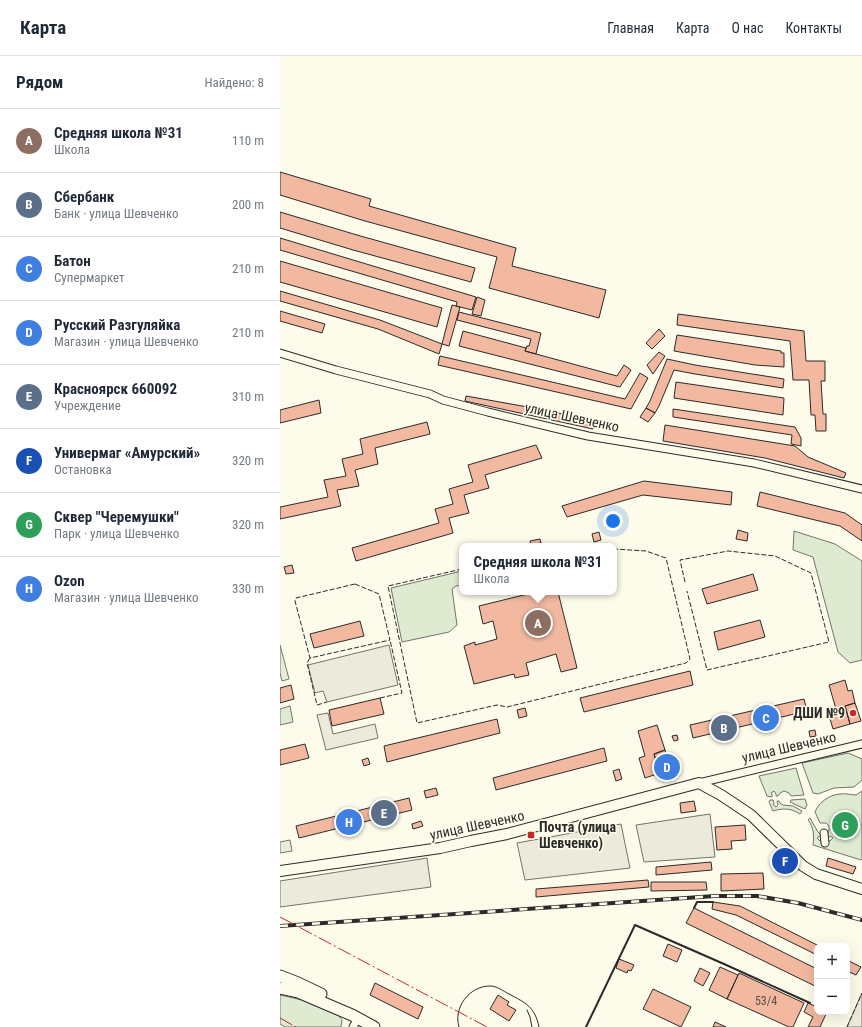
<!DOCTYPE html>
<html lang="ru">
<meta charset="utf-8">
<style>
body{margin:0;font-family:"Roboto Condensed",sans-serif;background:#f6f6f7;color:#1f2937}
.controls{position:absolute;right:12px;bottom:12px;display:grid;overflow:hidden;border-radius:8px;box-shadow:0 4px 16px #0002}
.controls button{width:36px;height:36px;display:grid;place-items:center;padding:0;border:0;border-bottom:1px solid #e0e1e3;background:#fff;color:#1f2937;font:20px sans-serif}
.you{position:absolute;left:333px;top:465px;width:14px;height:14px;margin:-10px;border:3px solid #fff;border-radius:50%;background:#1a73e8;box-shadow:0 0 0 6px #1a73e833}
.badge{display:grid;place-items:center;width:26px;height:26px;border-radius:50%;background:#0b8043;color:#fff;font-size:13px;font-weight:700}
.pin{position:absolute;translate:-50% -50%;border:2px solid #fff;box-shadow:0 1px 4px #0006}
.popup{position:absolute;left:179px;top:487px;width:158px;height:52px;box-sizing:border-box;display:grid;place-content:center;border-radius:8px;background:#fff;filter:drop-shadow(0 1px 3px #0005);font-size:13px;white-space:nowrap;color:#747a83}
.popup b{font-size:15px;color:#1f2937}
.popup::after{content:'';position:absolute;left:50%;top:100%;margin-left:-8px;border:8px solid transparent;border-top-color:#fff}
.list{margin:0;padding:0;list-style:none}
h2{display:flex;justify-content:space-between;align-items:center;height:52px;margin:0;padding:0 16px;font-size:17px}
h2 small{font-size:13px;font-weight:400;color:#747a83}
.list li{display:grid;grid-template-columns:26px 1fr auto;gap:12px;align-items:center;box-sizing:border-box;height:64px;padding:0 16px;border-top:1px solid #e0e1e3}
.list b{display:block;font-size:15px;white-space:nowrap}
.list p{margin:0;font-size:13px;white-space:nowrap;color:#747a83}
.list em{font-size:13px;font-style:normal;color:#747a83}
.map{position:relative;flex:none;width:582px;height:971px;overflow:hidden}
header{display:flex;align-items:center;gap:24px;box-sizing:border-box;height:56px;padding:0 20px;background:#fff;border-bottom:1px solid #e0e1e3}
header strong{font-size:19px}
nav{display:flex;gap:22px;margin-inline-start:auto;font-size:14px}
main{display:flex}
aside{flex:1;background:#fff}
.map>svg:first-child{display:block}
.green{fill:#deebd1;stroke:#74746e}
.parking{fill:#eceadb;stroke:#74746e}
.building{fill:#f2b8a0;stroke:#2b2b2b}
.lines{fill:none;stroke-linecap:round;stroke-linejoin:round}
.street-casing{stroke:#2b2b2b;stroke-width:9}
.secondary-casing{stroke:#2b2b2b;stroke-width:12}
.primary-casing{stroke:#2b2b2b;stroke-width:13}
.street{stroke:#fdfbea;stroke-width:7}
.secondary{stroke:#fdfbea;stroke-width:10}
.primary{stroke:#fdfbea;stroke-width:11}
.tram{stroke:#2b2b2b;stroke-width:1}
.rail-casing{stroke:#2b2b2b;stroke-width:4}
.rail{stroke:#fdfbea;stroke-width:2.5;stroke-dasharray:8;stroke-linecap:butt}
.fence{stroke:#2b2b2b;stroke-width:1;stroke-dasharray:5 2;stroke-linecap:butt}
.wall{stroke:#2b2b2b;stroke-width:2}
.power{stroke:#c62828;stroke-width:1;stroke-dasharray:14 3 2 3;stroke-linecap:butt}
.poi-dot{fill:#c62828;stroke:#fdfbea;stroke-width:1.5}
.labels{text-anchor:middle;stroke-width:3;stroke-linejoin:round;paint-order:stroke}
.number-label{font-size:12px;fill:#5d4e48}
.street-label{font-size:14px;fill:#2b2b2b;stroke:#fdfbea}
.poi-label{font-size:14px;font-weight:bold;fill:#2b2b2b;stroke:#fdfbea;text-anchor:end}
</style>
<header>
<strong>Карта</strong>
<nav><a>Главная</a><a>Карта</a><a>О нас</a><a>Контакты</a></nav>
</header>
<main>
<aside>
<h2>Рядом<small>Найдено: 8</small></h2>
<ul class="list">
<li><span class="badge" style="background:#8d6e63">A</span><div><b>Средняя школа №31</b><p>Школа</p></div><em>110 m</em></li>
<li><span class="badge" style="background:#5c6f8a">B</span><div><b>Сбербанк</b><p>Банк · улица Шевченко</p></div><em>200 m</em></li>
<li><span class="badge" style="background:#3f7fe0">C</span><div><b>Батон</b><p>Супермаркет</p></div><em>210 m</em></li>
<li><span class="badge" style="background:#3f7fe0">D</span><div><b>Русский Разгуляйка</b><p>Магазин · улица Шевченко</p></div><em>210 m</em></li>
<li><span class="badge" style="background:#5c6f8a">E</span><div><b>Красноярск 660092</b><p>Учреждение</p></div><em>310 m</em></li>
<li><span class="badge" style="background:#1a4fb4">F</span><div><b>Универмаг «Амурский»</b><p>Остановка</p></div><em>320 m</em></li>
<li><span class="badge" style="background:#2e9e5b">G</span><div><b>Сквер &quot;Черемушки&quot;</b><p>Парк · улица Шевченко</p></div><em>320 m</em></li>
<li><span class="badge" style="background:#3f7fe0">H</span><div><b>Ozon</b><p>Магазин · улица Шевченко</p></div><em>330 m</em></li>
</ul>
</aside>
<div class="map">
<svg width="582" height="971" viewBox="0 0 582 971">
<rect width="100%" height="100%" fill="#fdfbea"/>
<path class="green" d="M514 475 555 488 582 505V604L570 607 558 596 533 501 513 494Z
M182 515V529L176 530 172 533 177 569 169 576 122 586 111 532Z
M10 650 13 666 0 669V653Z
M568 697 582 703V724L574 731 554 732 538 738 533 737 522 707Z
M516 712 524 739 511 740 509 737 504 735 500 737 498 740H496V738L494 735 491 737 492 738V741L487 740 479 720Z
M582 735V803L581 804 533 789C534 780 534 771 528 764L530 762 538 776 541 779V781L540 780 537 782 540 785C542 783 548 783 550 785L553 782 550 780 549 781H546C548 776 552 772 546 767H540L535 756C539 746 549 739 560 738 565 737 571 739 576 739Z
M525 743 527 749 525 753 510 746 511 744Z
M490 744H493L494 747 493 749 496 751 498 749 497 745H499L500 747 503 749 513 750 522 755 520 758C511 752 503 752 493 755L489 746Z
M0 939 22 944 59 960 62 964 61 971H5L0 968Z"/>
<path class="parking" d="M0 589 9 623 2 625 0 617Z
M109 589 118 629 47 646 43 635 35 637 28 609Z
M48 657 53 678 95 668 98 682 46 694 37 659Z
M430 758 435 801 364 806 356 769Z
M341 768 350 812 245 824 237 787Z
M10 784 12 795 0 797V786Z
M147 802 151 831 0 851V825Z
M582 937V971H567Z"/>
<path class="building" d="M0 116 91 143 89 150 236 192 232 210 326 234 319 262 209 232 217 201 85 165 0 139Z
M0 156 77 179 195 212 191 226 73 194 0 172Z
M0 182 196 241 192 254 176 250 177 246 0 194Z
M0 205 162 252 157 271 0 226Z
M0 235 100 264 162 288 159 298 98 273 0 245Z
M197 241 205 244 201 260 192 258Z
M172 249 180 251 169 290 162 288Z
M0 255 45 268 42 277 0 265Z
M179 256 261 277 256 298 245 295 247 290H249L251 283 177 264Z
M398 258 524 275 526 305H545V325H541L543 358H546V375H536L535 359H531L529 324H513L510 285 397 269Z
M379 273 385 280 372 293 366 287Z
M183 275 246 292 245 295 337 320 344 309 351 314 340 331 179 290Z
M397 279 501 295V297H504V311L475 309 394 295Z
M379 296 385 300 373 318 367 309Z
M160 300 345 343 360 317 368 322 351 353 158 309Z
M387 303 415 309 504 323 503 332 415 318 394 314 379 350 375 357 366 352 370 345Z
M396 326 504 342 503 359 394 342Z
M186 340 259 353 316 365 313 373 185 345Z
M39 344 41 357 0 367V354Z
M366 352 375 357 368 366 360 361Z
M393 353 515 371 521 382V390L511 388 512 379 393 361Z
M147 366 150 378 95 392 98 408 75 414 79 430 57 434 61 450 0 463V451L48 441 44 424 66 420 62 403 83 398 80 383Z
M385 369 515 390 528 401 566 417 564 422 485 402 383 385Z
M256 389 262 402 205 419 209 432 184 439 189 457 169 462 173 477 76 505 72 492 159 467 155 453 173 448 169 433 193 426 188 409Z
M364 425 452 436 451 449 363 439 287 461 282 450Z
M480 436 565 457 582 469V485L560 470 477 450Z
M458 474 468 477 467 485 456 483Z
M319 476 321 484 314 486 312 478Z
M260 483 261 487 251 489 250 485Z
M12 509 14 517 6 518 4 511Z
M473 518 478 534 427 548 422 533Z
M256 536H278L297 612 281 616 276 598 246 607 249 619 235 622 234 618 194 628 184 590 195 586V589L217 583 213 565 203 568 199 550Z
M480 564 485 581 438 594 434 576Z
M80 565 84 580 34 592 30 578Z
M410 615 413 629 304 656 300 642Z
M565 624 568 635 572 634 575 647 565 650 570 668 553 673 548 656 556 653 549 629Z
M11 629 14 643 0 647V632Z
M100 642 104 658 52 670 49 654Z
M524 643 527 655 413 682 410 669Z
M575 647 581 665 570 668 565 650Z
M245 652 247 660 239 662 237 654Z
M217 663 220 677 107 706 104 690Z
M377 669 385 694 374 698 380 717 365 722 359 702 365 700 358 675Z
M535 674 536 680 530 681 529 675Z
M397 679 398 684 394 685 392 680Z
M25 688 29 702 0 709V694Z
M324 692 327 705 216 734 213 722Z
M385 694 391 714 380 717 374 698Z
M88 702 90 708 84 710 82 704Z
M339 713 342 723 336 725 333 715Z
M156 732 158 739 146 742 144 735Z
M129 742 132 754 19 782 16 770Z
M414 745 416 755 401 757 400 747Z
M141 765 143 770 133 773 132 768Z
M465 769 466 784 451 785 452 793 437 794 435 771Z
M548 802 576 811 573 818 546 810Z
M431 806 432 814 376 819V811Z
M483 817 484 833 441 835V818Z
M368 824 369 831 256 841V833Z
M371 826H426L427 834 371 835Z
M433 846 460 850 539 890H537V899L456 859 432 853Z
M414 852 537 913V931L406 867Z
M388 888 402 894 397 906 383 900Z
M339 903 354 909 351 915 348 914 347 917 336 912Z
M567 904 581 911 576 919 567 915Z
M440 911 458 919 447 943 429 934Z
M420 912 430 917 423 930 414 925Z
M459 917 524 947 513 971H509L447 943Z
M95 927 143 951 138 963 90 939Z
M373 933 411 951 401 971 363 953Z
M218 939 229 946 227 949 236 954 229 965 210 953Z
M528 947 537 951V956H547L540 971H528L533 961 524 956Z
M435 966 446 971H433Z"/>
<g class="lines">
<defs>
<path id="street" d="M0 297 56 314 150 338 163 344 208 356 308 380 474 407 582 433
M419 727 582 688
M544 777 545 787
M73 971 78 962"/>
<path id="secondary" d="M0 815 160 792 191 785 227 778 419 727 441 739 471 759 523 810 536 818 582 833"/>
<path id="primary" d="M0 920 18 927 41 938
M0 932 18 936 72 959 94 971"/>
</defs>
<use href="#street" class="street-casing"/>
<use href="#secondary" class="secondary-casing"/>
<use href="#primary" class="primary-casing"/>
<use href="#street" class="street"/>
<use href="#secondary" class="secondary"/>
<use href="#primary" class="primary"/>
<path class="tram" d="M247 954 250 961 252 971
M179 971C173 952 189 930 210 930 217 930 223 935 229 938 246 947 255 951 259 971"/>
<defs>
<path id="rail" d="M0 870 435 840H477L518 847 582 864"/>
</defs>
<use href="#rail" class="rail-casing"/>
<use href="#rail" class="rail"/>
<path class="fence" d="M182 513 108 530 137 667 217 649 227 651 406 607 410 603 386 502 366 495 334 493
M405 526 400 504 448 495 495 500 531 517 549 586 427 614 407 535
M75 528 99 538 110 584 30 602 15 545 16 542Z
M30 602 27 607 37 649 47 646
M100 642 122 637 110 584
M567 971 582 937"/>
<path class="wall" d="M414 852 417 846H433
M306 971 355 869 444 908 530 947"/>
<path class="power" d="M0 861 207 971
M0 962 16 971"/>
</g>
<g class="poi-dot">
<circle cx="573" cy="657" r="4"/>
<rect x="247" y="775" width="8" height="8" rx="2"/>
</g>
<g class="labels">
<g class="number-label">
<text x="486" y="949">53/4</text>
</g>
<g class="street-label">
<text transform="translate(292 361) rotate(12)" y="5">улица Шевченко</text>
<text transform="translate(509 691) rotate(-13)" y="5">улица Шевченко</text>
<text transform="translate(197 769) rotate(-12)" y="5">улица Шевченко</text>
</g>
<g class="poi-label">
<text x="565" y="662">ДШИ №9</text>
<text x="259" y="776" text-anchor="start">Почта (улица<tspan x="259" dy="16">Шевченко)</tspan></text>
</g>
</g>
</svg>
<div class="controls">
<button>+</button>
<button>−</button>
</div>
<div class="you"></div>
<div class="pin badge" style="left:258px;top:567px;background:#8d6e63">A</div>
<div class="popup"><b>Средняя школа №31</b>Школа</div>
<div class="pin badge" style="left:444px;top:672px;background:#5c6f8a">B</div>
<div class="pin badge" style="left:486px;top:662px;background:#3f7fe0">C</div>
<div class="pin badge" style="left:387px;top:711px;background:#3f7fe0">D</div>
<div class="pin badge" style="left:104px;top:757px;background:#5c6f8a">E</div>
<div class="pin badge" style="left:505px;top:805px;background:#1a4fb4">F</div>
<div class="pin badge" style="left:565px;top:769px;background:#2e9e5b">G</div>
<div class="pin badge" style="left:69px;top:766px;background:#3f7fe0">H</div>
</div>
</main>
